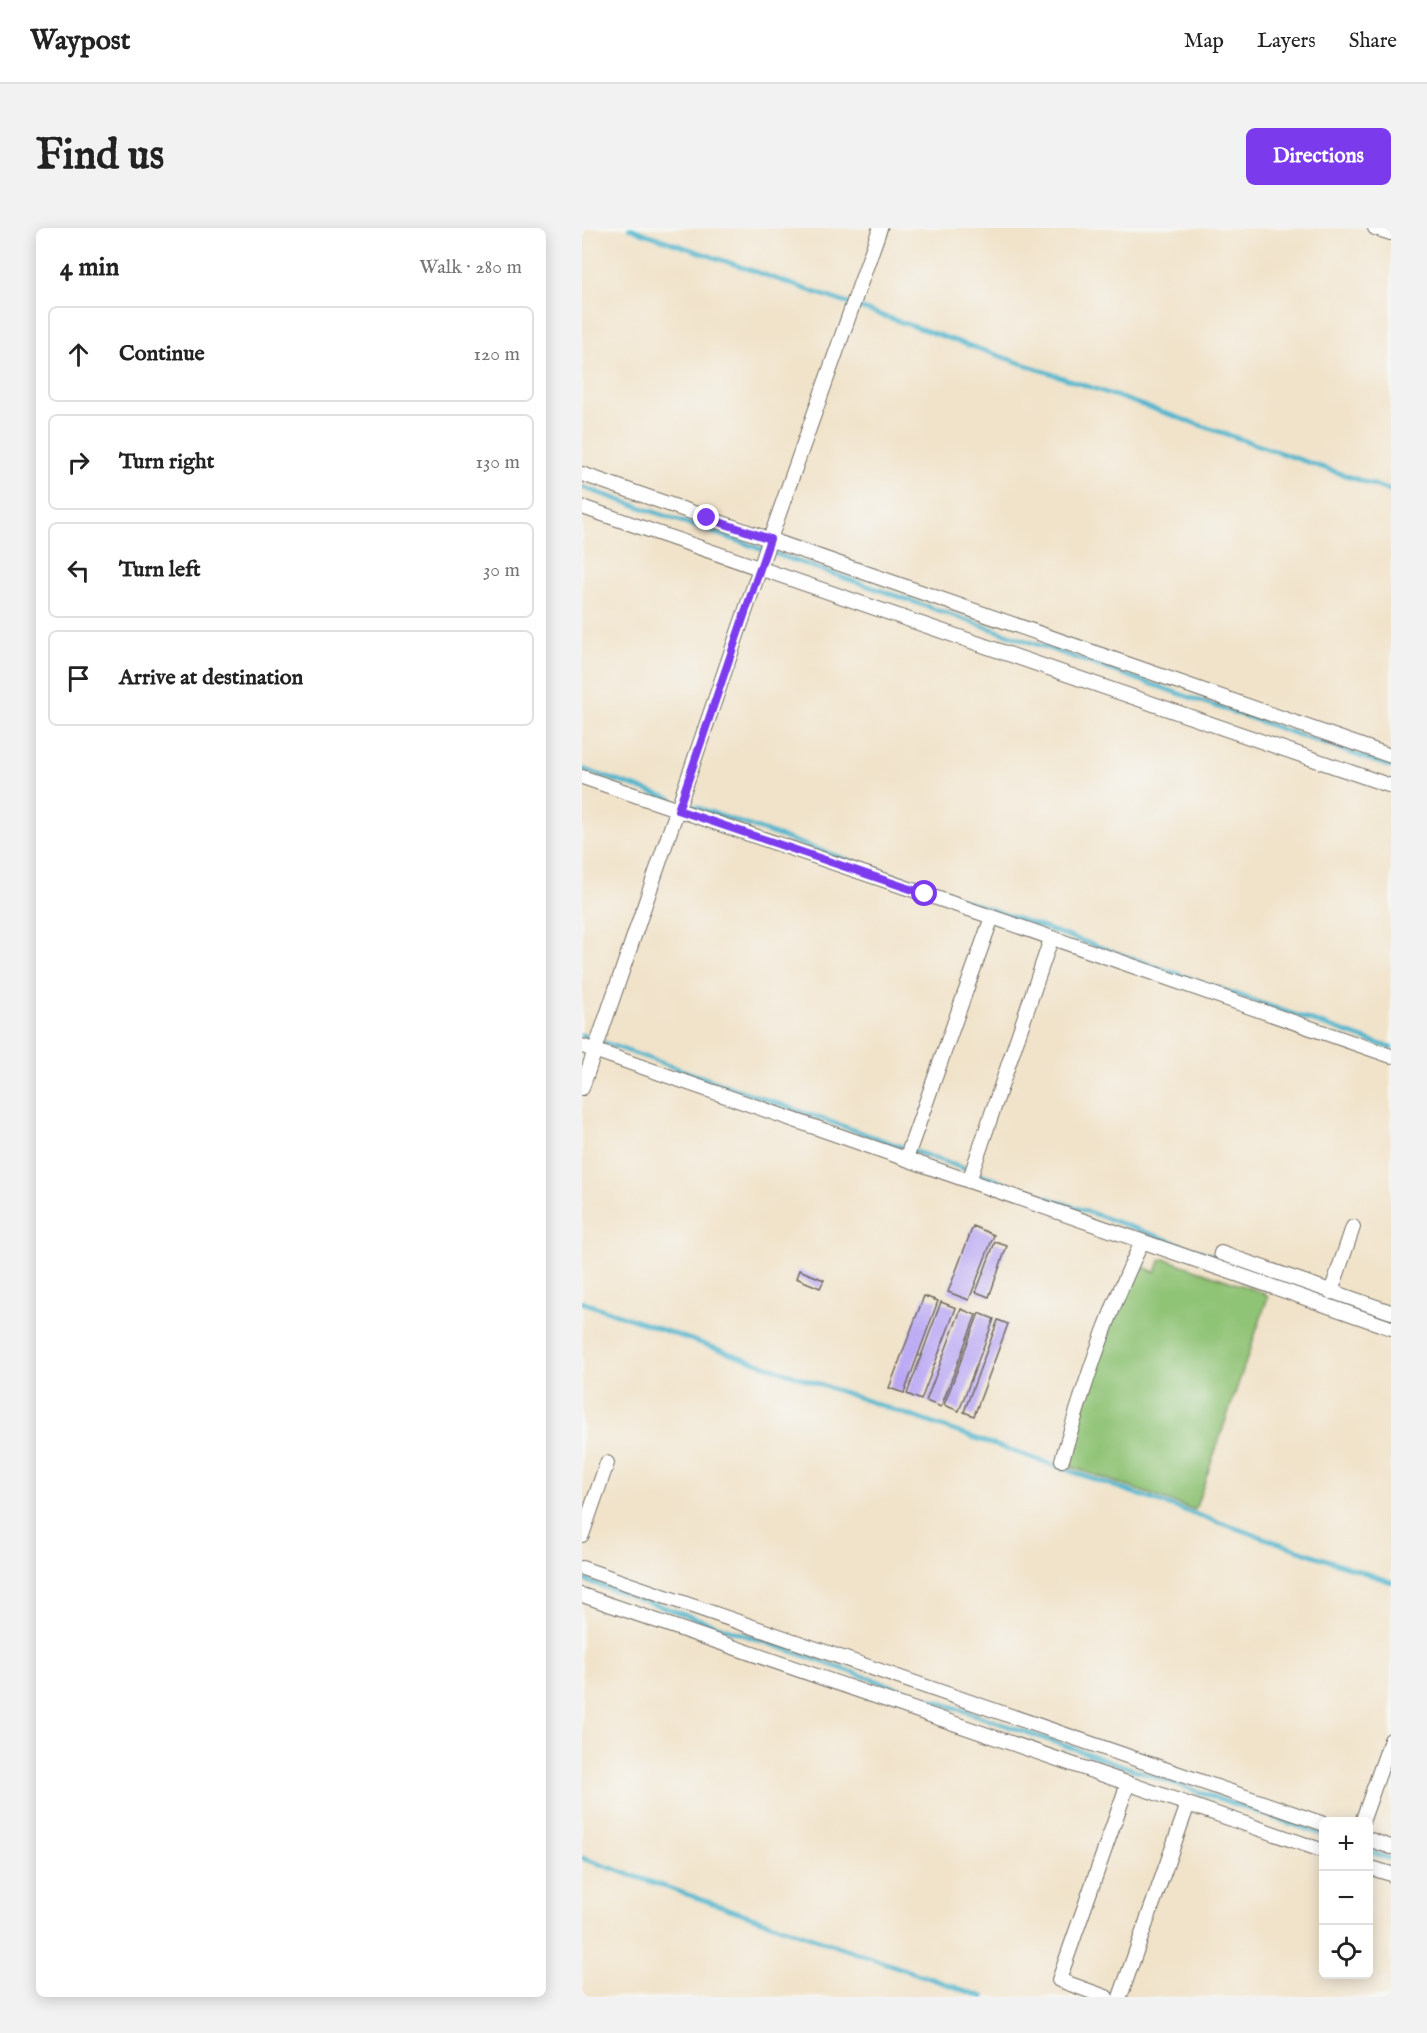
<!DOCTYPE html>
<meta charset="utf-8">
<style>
body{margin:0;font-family:"IM FELL English",serif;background:#f2f2f2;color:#222}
.controls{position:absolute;right:18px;bottom:18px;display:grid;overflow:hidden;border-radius:9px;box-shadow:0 3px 15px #0003}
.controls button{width:54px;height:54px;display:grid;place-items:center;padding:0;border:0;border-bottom:2px solid #e0e0e0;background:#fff;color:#222;font:30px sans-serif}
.stop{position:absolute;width:18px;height:18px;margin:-14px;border:4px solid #7c3aed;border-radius:50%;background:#fff}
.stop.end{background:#7c3aed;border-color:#fff;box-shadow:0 2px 6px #0008}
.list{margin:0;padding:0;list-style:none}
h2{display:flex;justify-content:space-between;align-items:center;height:78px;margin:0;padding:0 24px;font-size:26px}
h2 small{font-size:20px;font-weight:400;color:#767676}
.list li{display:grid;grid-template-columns:39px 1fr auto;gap:18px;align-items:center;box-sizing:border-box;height:96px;margin:0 12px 12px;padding:0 12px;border:2px solid #e0e0e0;border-radius:9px}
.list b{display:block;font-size:22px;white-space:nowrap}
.list em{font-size:20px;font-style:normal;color:#767676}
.icon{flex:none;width:33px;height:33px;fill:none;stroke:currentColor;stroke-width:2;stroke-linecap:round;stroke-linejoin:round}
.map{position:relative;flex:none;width:809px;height:1769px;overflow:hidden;border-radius:9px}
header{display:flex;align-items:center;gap:36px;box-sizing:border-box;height:84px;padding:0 30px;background:#fff;border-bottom:2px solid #e0e0e0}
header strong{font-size:28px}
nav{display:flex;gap:33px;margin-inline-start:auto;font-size:21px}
.intro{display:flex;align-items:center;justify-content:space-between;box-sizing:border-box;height:144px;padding:0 36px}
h1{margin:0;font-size:42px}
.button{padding:15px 27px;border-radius:9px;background:#7c3aed;color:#fff;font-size:21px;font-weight:700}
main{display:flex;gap:36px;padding:0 36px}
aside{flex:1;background:#fff;border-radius:9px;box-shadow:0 3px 15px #0003}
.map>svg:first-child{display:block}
.green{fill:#8fc374;stroke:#5d7750;stroke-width:1.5}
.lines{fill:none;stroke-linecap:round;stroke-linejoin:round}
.stream{stroke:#4eb5cd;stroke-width:4.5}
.building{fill:#baa8f4}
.minor-casing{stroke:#706b63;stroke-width:16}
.minor{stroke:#fff;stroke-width:14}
.route{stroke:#7c3aed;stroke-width:8}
</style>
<header>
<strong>Waypost</strong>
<nav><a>Map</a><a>Layers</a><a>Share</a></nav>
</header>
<div class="intro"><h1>Find us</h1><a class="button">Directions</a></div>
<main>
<aside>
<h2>4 min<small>Walk · 280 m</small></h2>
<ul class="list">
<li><svg class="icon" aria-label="ahead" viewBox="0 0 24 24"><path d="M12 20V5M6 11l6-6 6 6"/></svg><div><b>Continue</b></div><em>120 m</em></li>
<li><svg class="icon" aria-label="right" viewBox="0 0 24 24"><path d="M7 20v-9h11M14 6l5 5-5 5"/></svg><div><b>Turn right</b></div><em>130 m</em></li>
<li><svg class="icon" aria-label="left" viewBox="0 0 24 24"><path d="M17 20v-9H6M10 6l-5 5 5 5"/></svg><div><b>Turn left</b></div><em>30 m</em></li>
<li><svg class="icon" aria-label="arrive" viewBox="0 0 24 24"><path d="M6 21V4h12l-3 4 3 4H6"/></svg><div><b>Arrive at destination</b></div></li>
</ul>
</aside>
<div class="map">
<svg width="809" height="1769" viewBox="0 0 809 1769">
<rect width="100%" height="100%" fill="#f6f6f2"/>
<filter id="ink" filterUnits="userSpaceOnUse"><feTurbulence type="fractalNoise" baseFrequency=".0167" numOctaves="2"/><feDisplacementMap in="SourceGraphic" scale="12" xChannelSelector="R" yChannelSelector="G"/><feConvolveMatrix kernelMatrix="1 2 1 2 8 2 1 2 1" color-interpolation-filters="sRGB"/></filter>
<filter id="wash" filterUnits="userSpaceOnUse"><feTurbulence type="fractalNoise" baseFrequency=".008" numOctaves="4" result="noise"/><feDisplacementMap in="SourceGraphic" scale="24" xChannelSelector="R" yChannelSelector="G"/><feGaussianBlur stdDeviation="1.35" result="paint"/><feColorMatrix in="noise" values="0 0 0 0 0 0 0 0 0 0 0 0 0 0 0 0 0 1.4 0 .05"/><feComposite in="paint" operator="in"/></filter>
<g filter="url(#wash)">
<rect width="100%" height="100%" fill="#f1e3ca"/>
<path class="green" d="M583 1031 682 1065 686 1069 613 1282 481 1236 517 1129 554 1036 573 1044 579 1032Z"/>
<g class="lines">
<path class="stream" d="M47 0 809 263
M0 259 809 539
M0 541 90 571
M111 578 809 820
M0 807 10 811
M23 815 638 1030
M0 1074 809 1354
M0 1351 742 1607
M786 1623 809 1631
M0 1630 402 1769"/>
</g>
<g id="blocks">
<path class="building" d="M391 998 412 1007 387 1072 366 1064Z
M413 1014 425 1018 407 1069 394 1064Z
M217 1042 242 1052 238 1060 214 1050Z
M342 1068 356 1073 322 1165 307 1160Z
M359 1074 374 1080 339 1172 325 1166Z
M379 1081 394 1087 359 1179 344 1173Z
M397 1085 412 1091 377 1183 362 1177Z
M416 1092 426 1096 392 1188 382 1184Z"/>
</g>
</g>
<g filter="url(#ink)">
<use href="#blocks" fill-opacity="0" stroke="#706b63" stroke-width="1.5"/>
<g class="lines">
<defs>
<path id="minor" d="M793 0 809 5
M0 246 809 528
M0 279 809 558
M0 549 410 689 809 828
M0 818 809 1100
M0 860 188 311 298 0
M324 931 410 689
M387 953 469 711
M639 1025 809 1084
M749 1064 771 999
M480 1232C502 1157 526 1084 560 1014
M0 1307 25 1235
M0 1340 742 1596
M0 1367 742 1623
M780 1594 809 1512
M786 1611 809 1619
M786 1639 809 1646
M524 1769 477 1752 546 1555
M538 1769 606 1576"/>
</defs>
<use href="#minor" class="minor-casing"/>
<use href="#minor" class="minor"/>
</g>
</g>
<g class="lines" filter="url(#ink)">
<path class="route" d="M125 290 188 311 96 582 343 666"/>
</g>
</svg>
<div class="controls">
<button>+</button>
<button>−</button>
<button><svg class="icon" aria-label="locate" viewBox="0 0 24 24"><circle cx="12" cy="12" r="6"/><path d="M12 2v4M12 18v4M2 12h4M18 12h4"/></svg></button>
</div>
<div class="stop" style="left:343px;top:666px"></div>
<div class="stop end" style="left:125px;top:290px"></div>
</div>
</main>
